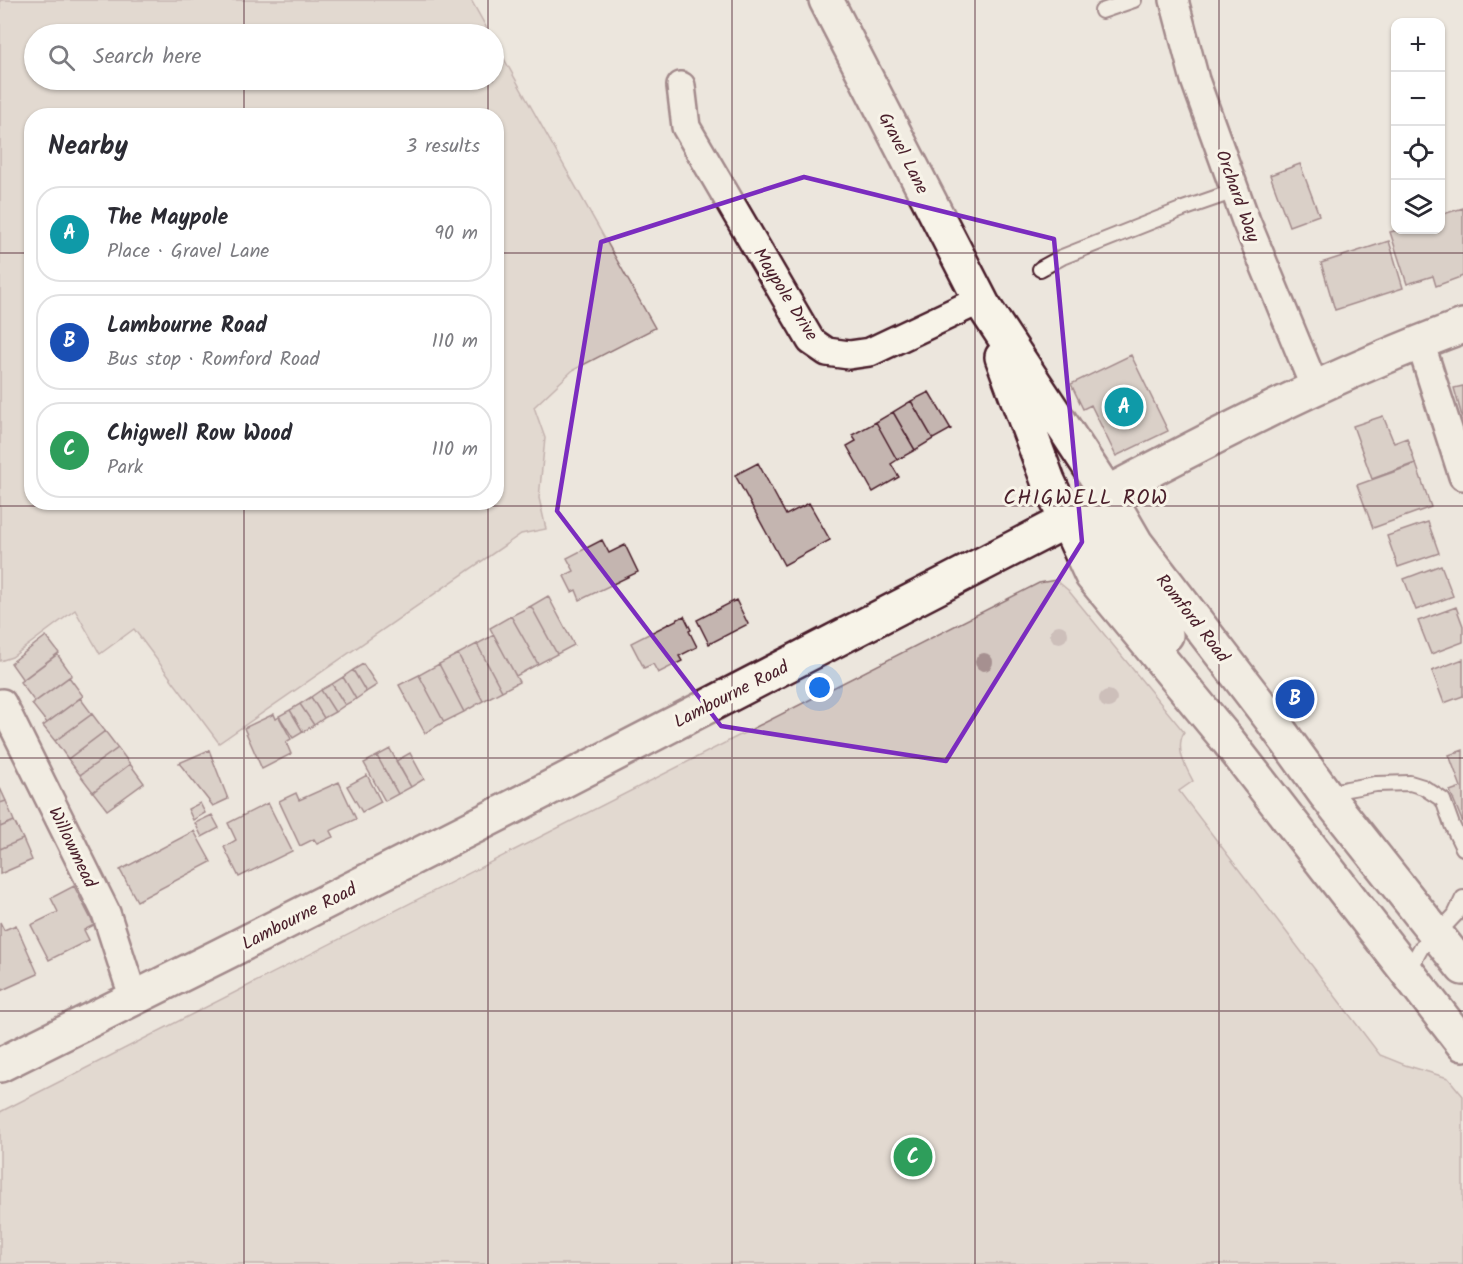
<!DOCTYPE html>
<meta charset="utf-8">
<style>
body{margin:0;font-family:Kalam,sans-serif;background:#f2f2f3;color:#2b2b33}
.controls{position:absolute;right:18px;top:18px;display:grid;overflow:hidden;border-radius:12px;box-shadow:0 2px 4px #0004}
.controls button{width:54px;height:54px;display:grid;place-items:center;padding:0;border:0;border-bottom:2px solid #e1e1e2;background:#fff;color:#2b2b33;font:30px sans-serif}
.you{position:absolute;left:820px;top:688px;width:21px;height:21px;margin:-15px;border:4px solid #fff;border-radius:50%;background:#1a73e8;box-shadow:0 0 0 9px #1a73e833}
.badge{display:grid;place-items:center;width:39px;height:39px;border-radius:50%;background:#db2777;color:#fff;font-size:20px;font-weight:700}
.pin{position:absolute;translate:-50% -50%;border:3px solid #fff;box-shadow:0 2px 6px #0006}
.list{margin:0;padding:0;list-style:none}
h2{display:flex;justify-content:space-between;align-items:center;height:78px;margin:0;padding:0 24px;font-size:26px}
h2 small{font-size:20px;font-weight:400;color:#7c7c81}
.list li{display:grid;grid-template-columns:39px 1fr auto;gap:18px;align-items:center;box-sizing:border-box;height:96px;margin:0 12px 12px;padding:0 12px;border:2px solid #e1e1e2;border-radius:24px}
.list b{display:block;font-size:22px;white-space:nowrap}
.list p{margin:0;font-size:20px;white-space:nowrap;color:#7c7c81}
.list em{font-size:20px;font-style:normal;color:#7c7c81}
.icon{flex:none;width:33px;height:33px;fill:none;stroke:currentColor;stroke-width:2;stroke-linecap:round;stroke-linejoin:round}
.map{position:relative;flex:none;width:1463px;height:1264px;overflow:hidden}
.search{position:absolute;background:#fff;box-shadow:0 2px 4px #0004;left:24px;top:24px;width:480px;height:66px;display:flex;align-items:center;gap:15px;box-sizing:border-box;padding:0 21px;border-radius:33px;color:#7c7c81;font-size:22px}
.panel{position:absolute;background:#fff;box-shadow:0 2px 4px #0004;left:24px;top:108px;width:480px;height:402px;border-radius:24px}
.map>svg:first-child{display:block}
.green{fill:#d5c9c2;stroke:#907476;stroke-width:1.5;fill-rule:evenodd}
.building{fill:#c4b5b0;stroke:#4a1f2b;stroke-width:1.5}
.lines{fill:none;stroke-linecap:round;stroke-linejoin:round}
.service-casing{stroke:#4a1f2b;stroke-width:18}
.minor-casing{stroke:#4a1f2b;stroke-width:32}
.tertiary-casing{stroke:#4a1f2b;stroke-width:38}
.secondary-casing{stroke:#4a1f2b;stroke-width:38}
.primary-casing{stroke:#4a1f2b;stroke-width:38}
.service{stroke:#f7f3e8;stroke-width:14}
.minor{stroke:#f7f3e8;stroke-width:27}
.tertiary{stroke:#f7f3e8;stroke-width:33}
.secondary{stroke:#f7f3e8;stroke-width:33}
.primary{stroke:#f7f3e8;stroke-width:33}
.tree{fill:#a69090}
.marked{fill:none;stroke:#7b2cbf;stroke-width:4.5;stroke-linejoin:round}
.grid{fill:none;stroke:#4a1f2b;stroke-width:1.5;stroke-opacity:0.55}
.labels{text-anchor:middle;stroke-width:6;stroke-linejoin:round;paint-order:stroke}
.street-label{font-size:18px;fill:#4a1f2b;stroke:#f7f3e8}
.quarter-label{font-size:21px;letter-spacing:1.5px;fill:#4a1f2b;stroke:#f7f3e8}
</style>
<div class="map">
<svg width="1463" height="1264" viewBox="0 0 1463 1264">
<rect width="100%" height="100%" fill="#ece6dd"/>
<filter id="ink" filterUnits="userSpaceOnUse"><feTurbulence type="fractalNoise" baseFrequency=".0167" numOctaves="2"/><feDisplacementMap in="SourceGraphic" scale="12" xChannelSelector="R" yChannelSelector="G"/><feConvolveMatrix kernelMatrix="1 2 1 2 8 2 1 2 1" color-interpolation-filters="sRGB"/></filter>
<g filter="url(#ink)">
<path class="green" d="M0 0H471L490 34H34V80H494V41L655 328 573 370 534 407 545 438 539 498 546 529 521 534 219 743 134 629 100 654 75 610 12 657 0 661ZM32 116H496V502H32Z
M1056 580 1068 590 1184 732C1175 749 1185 766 1193 781L1179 791 1380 1055 1405 1065 1448 1078 1463 1096V1264H0V1112L1039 583Z"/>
<path class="building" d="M1300 164 1319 215 1289 226 1270 175Z
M1463 208V276L1436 286 1433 276 1407 284 1390 232 1398 230H1440V215Z
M1389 241 1403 288 1335 310 1321 263Z
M1131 355 1168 431 1116 456 1091 405 1083 409 1071 384Z
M1463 386V420L1454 388Z
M929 392 951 429 933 439 911 401Z
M911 401 933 439 915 450 893 412Z
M893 412 915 450 897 460 876 422Z
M1383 416 1394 443 1407 438 1415 463 1372 479 1353 426Z
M876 422 897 460 891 464 899 477 873 492 847 446 856 441 852 435Z
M758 463 786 515 809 503 830 540 784 565 735 475Z
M1416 464 1431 507 1373 528 1357 485Z
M1428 522 1439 553 1398 567 1387 536Z
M602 540 609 553 625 545 638 572 580 600 576 590 572 592 564 576 574 571 567 558Z
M1441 565 1453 596 1416 610 1404 579Z
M548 596 574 645 557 654 531 606Z
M736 600 748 624 709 644 697 620Z
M531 606 557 654 538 664 511 616Z
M1456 607 1463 626V642L1431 654 1418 621Z
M511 616 538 664 516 676 490 628Z
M684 616 691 630 689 631 697 647 679 656 682 661 658 673 653 664 644 668 631 643Z
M494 635 519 682 502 691 477 644Z
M46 636 59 653 23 680 11 663Z
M477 644 502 691 483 701 458 654Z
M57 654 72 675 35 702 20 682Z
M458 654 483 701 464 712 439 664Z
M1463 659V696L1444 703 1432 671Z
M363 664 377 685 366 692 353 670Z
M439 664 464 712 444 722 419 675Z
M353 670 366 692 356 699 343 677Z
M419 675 444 722 425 733 399 685Z
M69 677 83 696 47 723 32 704Z
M343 677 356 699 345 705 332 684Z
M332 684 345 705 335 712 321 690Z
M321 690 335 712 324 718 311 697Z
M311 697 324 718 314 725 300 704Z
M80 698 92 714 55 741 43 726Z
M300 704 314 725 303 732 290 710Z
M290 710 303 732 293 738 279 716Z
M92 714 105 731 68 759 55 741Z
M274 714 276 719 279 717 291 739 286 742 291 754 262 769 244 728Z
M105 731 118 748 80 775 68 759Z
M118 748 130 764 93 792 80 775Z
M390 749 411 787 398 794 377 756Z
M209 750 228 799 213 806 179 763Z
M1463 750V823L1450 791 1461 787 1449 755Z
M410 753 424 779 411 787 396 761Z
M377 756 398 794 385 801 364 763Z
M130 764 144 783 107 810 93 792Z
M367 775 381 802 362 812 347 786Z
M339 782 356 819 330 831 333 837 317 844 314 839 300 846 279 801 296 793 299 800Z
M0 788 6 801 0 803Z
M6 801 14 821 0 827V803Z
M200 803 205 813 193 820 188 809Z
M268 803 292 851 239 877 224 847 236 840 228 823Z
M212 815 219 828 202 837 195 823Z
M14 821 23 839 0 849V827Z
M194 831 211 862 137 901 120 870Z
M23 839 32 860 0 874V849Z
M74 886 94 925 84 930 89 940 49 960 31 925 58 912 51 898Z
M0 922 4 930 16 925 38 974 0 991Z"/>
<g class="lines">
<defs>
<path id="service" d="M1102 11 1134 0
M1040 269 1062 257 1183 209 1235 191
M1326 795 1347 789 1376 784 1410 783 1423 787 1443 800 1452 825 1463 848
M1410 973 1416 957 1421 948 1437 934 1455 915 1463 898"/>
<path id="minor" d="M1174 0 1195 80 1246 221 1315 388
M681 86 686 127 811 341 827 352 849 355 870 352 980 300
M1420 342 1463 476
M0 704 2 703 106 913 128 981 135 998"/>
<path id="tertiary" d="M1107 493C1223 432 1340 371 1463 326"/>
<path id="secondary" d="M0 1065 221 955 501 813 1066 521 1107 493"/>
<path id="primary" d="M826 0 983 305 1107 493 1136 543 1271 719 1326 795 1463 968
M1002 357 1048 481 1092 576 1229 742 1463 1044
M1107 493 1100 540 1123 576 1166 635"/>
</defs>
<use href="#service" class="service-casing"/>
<use href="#minor" class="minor-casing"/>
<use href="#tertiary" class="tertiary-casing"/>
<use href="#secondary" class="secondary-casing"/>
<use href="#primary" class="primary-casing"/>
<use href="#service" class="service"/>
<use href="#minor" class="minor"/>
<use href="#tertiary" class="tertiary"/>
<use href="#secondary" class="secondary"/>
<use href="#primary" class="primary"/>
</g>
<g class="tree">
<circle cx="1059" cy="634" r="9"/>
<circle cx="984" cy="662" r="9"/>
<circle cx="1108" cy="699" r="9"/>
</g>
</g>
<path d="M0 0H1463V1264H0ZM804 177 1054 239 1082 542 946 761 721 726 557 511 601 242Z" fill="#ece6dd" fill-opacity=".55" fill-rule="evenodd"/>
<path class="marked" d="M804 177 1054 239 1082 542 946 761 721 726 557 511 601 242Z"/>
<path class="grid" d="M244 0V34M488 0V34M732 0V1264M975 0V1264M1219 0V1264M244 80V116M488 80V116M0 253H32M496 253H1463M244 502V1264M488 502V1264M0 506H1463M0 758H1463M0 1011H1463"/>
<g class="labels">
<g class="street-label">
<text transform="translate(904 153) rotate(63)" y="6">Gravel Lane</text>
<text transform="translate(1238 196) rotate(70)" y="6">Orchard Way</text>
<text transform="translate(786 294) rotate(58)" y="6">Maypole Drive</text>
<text transform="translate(1193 618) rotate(52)" y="6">Romford Road</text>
<text transform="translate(731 694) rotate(-27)" y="6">Lambourne Road</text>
<text transform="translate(73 847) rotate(64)" y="6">Willowmead</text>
<text transform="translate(299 916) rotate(-27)" y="6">Lambourne Road</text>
</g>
<g class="quarter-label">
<text x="1086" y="504">CHIGWELL ROW</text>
</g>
</g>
</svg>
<div class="controls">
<button>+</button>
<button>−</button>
<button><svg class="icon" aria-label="locate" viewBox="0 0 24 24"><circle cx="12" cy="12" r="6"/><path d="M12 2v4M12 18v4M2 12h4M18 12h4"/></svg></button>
<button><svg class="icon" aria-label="layers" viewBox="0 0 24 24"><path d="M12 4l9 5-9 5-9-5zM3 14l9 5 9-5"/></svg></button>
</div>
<div class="you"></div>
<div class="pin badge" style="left:1124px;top:407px;background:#0f9aa8">A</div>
<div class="pin badge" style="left:1295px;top:699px;background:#1a4fb4">B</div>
<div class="pin badge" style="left:913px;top:1157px;background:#2e9e5b">C</div>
<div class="search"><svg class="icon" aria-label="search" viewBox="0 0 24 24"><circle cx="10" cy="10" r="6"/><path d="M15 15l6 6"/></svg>Search here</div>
<section class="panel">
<h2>Nearby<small>3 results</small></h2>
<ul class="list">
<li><span class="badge" style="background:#0f9aa8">A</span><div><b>The Maypole</b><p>Place · Gravel Lane</p></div><em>90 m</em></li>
<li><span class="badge" style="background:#1a4fb4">B</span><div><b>Lambourne Road</b><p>Bus stop · Romford Road</p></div><em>110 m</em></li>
<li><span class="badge" style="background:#2e9e5b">C</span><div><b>Chigwell Row Wood</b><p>Park</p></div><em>110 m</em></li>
</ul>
</section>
</div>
